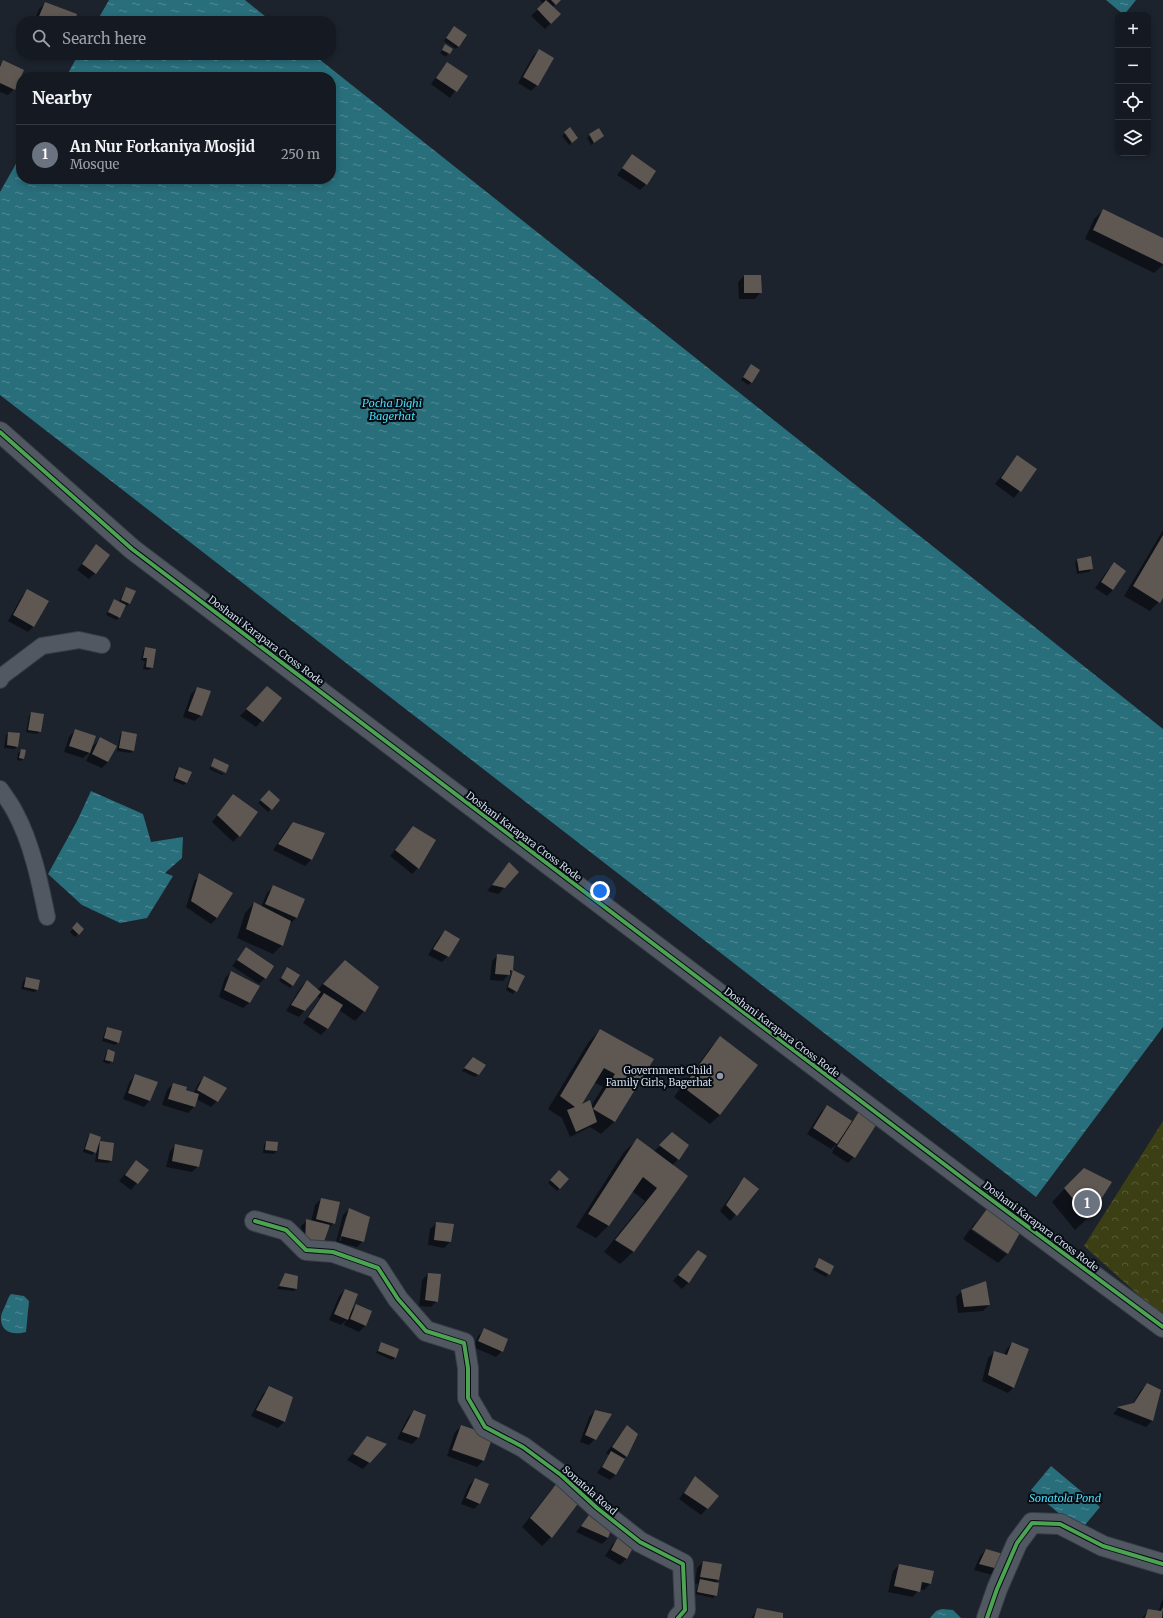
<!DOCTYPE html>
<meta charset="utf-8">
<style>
body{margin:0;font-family:Merriweather,serif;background:#1e232a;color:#f1f3f6}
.controls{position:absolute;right:12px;top:12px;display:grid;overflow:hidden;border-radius:8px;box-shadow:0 2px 6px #0003}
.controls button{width:36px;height:36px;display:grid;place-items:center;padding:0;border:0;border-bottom:1px solid #343840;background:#151a22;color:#f1f3f6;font:20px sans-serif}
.you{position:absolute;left:600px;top:891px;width:14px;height:14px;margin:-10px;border:3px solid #fff;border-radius:50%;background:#1a73e8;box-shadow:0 0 0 6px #1a73e833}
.badge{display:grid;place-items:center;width:26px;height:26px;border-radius:50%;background:#b45309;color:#fff;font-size:13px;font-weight:700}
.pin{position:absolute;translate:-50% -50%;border:2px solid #fff;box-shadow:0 1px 4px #0006}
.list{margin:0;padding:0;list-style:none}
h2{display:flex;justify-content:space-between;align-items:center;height:52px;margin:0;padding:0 16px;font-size:17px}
h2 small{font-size:13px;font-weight:400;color:#9da1a5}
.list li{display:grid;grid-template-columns:26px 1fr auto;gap:12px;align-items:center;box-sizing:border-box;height:60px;padding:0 16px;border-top:1px solid #343840}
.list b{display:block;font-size:15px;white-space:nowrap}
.list p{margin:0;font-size:13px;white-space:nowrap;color:#9da1a5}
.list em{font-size:13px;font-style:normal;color:#9da1a5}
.icon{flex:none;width:22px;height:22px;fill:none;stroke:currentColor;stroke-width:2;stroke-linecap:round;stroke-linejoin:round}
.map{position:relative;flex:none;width:1163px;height:1618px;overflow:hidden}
.search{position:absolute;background:#151a22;box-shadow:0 2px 6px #0003;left:16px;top:16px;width:320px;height:44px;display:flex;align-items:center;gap:10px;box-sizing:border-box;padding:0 14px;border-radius:16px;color:#9da1a5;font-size:15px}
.panel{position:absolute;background:#151a22;box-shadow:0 2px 6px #0003;left:16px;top:72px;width:320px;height:112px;border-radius:16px}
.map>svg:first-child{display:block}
.park{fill:url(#park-crowns)}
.water{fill:url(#water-ripples)}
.shadow{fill:#0007;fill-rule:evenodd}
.building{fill:#5f5852}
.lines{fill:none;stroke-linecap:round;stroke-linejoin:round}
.minor-casing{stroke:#383e47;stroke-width:18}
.tertiary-casing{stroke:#383e47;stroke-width:22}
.minor{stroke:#525861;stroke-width:16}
.tertiary{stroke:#525861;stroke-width:20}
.cycleway-casing{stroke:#060c14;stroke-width:6}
.cycleway{stroke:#4ca352;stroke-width:4}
.poi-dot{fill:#929aa6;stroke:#060c14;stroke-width:1.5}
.labels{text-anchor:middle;stroke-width:4;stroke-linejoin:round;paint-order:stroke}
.street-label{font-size:10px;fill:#d1dae7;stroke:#060c14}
.poi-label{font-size:10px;fill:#d1dae7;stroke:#060c14;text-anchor:end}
.water-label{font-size:11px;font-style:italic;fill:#4adaf3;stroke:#060c14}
</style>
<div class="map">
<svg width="1163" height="1618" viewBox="0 0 1163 1618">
<defs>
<pattern id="park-crowns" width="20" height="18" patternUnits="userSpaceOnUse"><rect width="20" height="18" fill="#3c3f14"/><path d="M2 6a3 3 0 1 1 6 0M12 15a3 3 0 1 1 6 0" fill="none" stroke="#575a36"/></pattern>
<pattern id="water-ripples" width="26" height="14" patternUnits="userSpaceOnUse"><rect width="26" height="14" fill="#296e7b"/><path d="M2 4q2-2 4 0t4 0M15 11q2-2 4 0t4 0" fill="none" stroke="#518994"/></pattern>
</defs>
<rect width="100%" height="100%" fill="#1c232d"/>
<path class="park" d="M1163 1121V1317L1084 1246Z"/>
<path class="water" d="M109 0H245L271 21H97Z
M1106 0H1136L1124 15Z
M78 55H314L1163 729V1027L1036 1197 0 395V192L21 155V179H331V77H66Z
M91 791 143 814 151 842 183 837 182 858 165 873 173 876 147 918 120 923 82 905 48 874 77 821Z
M11 1294 24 1296 29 1301 26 1332C15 1335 0 1334 1 1317 1 1314 3 1311 4 1308 7 1303 7 1299 11 1294Z
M1051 1466 1100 1507 1080 1531 1031 1490Z
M942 1609 953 1610 961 1618H930L936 1611Z"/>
<path class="shadow" d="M540 0H560L552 7 560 14 545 29 531 16 543 4Z
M45 3 74 21H34L39 9Z
M451 30 459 46 456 49 444 41Z
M445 46 451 49 446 57 440 53Z
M539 50 537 85 531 91 518 83 533 56Z
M3 61 14 89 8 95 0 92V65Z
M447 63 466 76 450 98 431 84Z
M570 129 574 141 569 145 562 136Z
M590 135 603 136 591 145 587 138Z
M632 155 646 184 640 190 617 175Z
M1103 210 1163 239V265L1154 273 1085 239 1094 219Z
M744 276 761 292 755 299H739L738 282Z
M749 368 751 382 749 385 741 380Z
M1017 456 1036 469 1014 498 995 484Z
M1163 530V597L1150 611 1124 596Z
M97 545 95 573 89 579 77 570Z
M1078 560 1092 569 1089 572 1077 574 1075 562Z
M1114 564 1125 571 1113 590 1107 596 1095 588 1108 570Z
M126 588 129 603 127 606 125 605 119 617 117 620 106 615 112 603 114 600 119 602 124 591Z
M28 590 34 626 28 632 8 621 22 596Z
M145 648 152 667 149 670 143 669 145 661 141 660 143 651Z
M197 688 201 715 195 721 183 717 191 694Z
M261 694 281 698 256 727 240 716Z
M31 713 40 731 37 734 26 732 29 716Z
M75 730 91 748 100 739 115 746 108 762 102 768 86 761 91 751 83 758 64 752 69 737Z
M122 732 133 750 131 753 117 751 120 735Z
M9 733 17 746 15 749 4 748 6 735Z
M21 751 24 758 21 761 17 760 18 753Z
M210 767 224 774 222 775 209 769Z
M179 768 186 783 184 785 173 781 176 771Z
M269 792 279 800 268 812 258 803Z
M233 795 239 836 233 842 212 822Z
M293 823 324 833 311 860 305 866 273 850 287 829Z
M413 827 418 868 412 874 390 856Z
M509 864 505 887 498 894 487 891Z
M200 875 217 918 211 924 186 907 194 881Z
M273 887 304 900 296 918 290 924 282 945 273 954 237 938 245 913 254 903 261 907 267 893Z
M77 923 83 929 75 937 70 932Z
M445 931 448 956 442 962 428 955 439 937Z
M246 948 265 978 259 984 232 966Z
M498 955 512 970 503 981 490 980 492 961Z
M345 961 378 987 364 1011 355 1021 339 1010 327 1029 321 1035 303 1023 320 998 317 996 299 1017 286 1011 301 987 307 981 317 990Z
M285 971 292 985 290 988 279 981Z
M231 972 250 1002 243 1008 219 997 225 978Z
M514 972 523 977 513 994 506 990 511 974Z
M26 978 37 990 34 992 21 989 23 981Z
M107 1028 118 1042 115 1045 102 1041 105 1031Z
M600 1030 652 1060 614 1122 601 1134 590 1127 570 1137 562 1118 548 1109 588 1043ZM594 1082 603 1087 591 1106H580Z
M720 1038V1115L710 1124 674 1097 711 1047Z
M109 1051 112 1061 109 1064 103 1062 106 1053Z
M470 1061 478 1074 475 1077 462 1071Z
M136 1075 150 1100 144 1107 123 1099 130 1081Z
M204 1078 217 1101 211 1107 196 1099 194 1107 188 1113 162 1105 167 1090 173 1084 194 1093 198 1084Z
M827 1106 851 1122 860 1112 854 1157 848 1163 832 1153 836 1144 831 1149 807 1134 821 1112Z
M90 1134 97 1145 101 1142 111 1161 108 1163 95 1162 97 1148 92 1155 83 1152 88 1137Z
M637 1140 653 1152 660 1146 678 1159 672 1166 686 1176 633 1252 620 1264 604 1252 645 1201 632 1191 609 1225 596 1238 576 1227 624 1152Z
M266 1142 277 1151 274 1154 263 1153 264 1145Z
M176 1145 198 1166 192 1172 166 1167 170 1151Z
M136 1161 147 1170 131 1190 119 1181Z
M556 1174 560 1188 557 1191 548 1183Z
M744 1179 758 1189 730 1221 720 1211 738 1185Z
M1072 1181 1111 1182 1088 1218 1075 1230 1052 1202Z
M321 1199 334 1223 328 1229 299 1249 301 1226 307 1220 311 1222 315 1205Z
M349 1209 363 1241 357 1247 336 1242 343 1215ZM346 1216H348L341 1241H339Z
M987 1210 1019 1231 1007 1254 998 1263 963 1239 970 1229 1006 1254V1252L971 1228Z
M437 1223 450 1242 444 1248 428 1245 430 1229Z
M698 1252 706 1257 688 1283 682 1289 673 1281Z
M819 1259 833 1266 826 1277 813 1270Z
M286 1274 297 1288 294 1291 277 1289Z
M428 1274 437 1301 431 1307 419 1306 422 1280Z
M345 1290 350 1311 356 1306 371 1312 365 1326 359 1332 344 1325 346 1320 341 1325 329 1320 339 1296Z
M962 1291 989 1305 983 1311 958 1313 956 1297Z
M484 1330 502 1351 496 1357 473 1347 478 1336Z
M382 1343 395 1357 392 1360 376 1353Z
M1012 1343 1014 1387 1008 1393 982 1381 988 1358 994 1352 1004 1355 1006 1350Z
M1147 1384 1160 1390 1152 1421 1146 1427 1113 1414 1118 1408 1132 1405 1141 1390Z
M270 1388 292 1398 284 1422 278 1428 251 1416 263 1394Z
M415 1411 424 1416 418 1438 412 1444 397 1439 408 1417Z
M595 1411V1439L589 1445 580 1442 589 1417Z
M461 1426 483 1461 477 1467 447 1456 455 1432Z
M627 1426 637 1435 616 1474 610 1480 597 1473 609 1455 606 1453Z
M367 1437 385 1444 363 1469 347 1460Z
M695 1477 718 1496 701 1515 679 1499Z
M475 1479 480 1503 474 1509 461 1504 469 1485Z
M560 1481 551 1537 542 1546 522 1527 551 1490Z
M591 1513 608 1538 602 1544 576 1532Z
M618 1539 633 1547 626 1559 620 1565 605 1556 612 1545Z
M986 1550 1002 1570 996 1576 974 1570 980 1556Z
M703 1562 718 1580 715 1583 716 1595 713 1598 695 1594 698 1584 695 1583 697 1568Z
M899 1565 933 1572 930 1584 924 1590 919 1589 913 1597 888 1592 893 1571Z
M1163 1598V1618H1142L1149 1610 1158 1612Z
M758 1609 782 1618H751Z"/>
<path class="building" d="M546 0 561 14 551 24 537 9Z
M551 0H561L556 5Z
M45 2 77 14 75 21H37Z
M454 26 467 35 459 47 446 38Z
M445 44 453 49 450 54 442 50Z
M539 49 554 58 538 86 523 77Z
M3 60 24 70 15 90 0 83V67Z
M447 62 468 76 457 92 436 78Z
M570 127 578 138 572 143 564 132Z
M599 128 604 136 594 143 589 134Z
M632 154 656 171 647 185 622 168Z
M1103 209 1163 238V264L1093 230Z
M744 275H761L762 293H744Z
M751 364 760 370 752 383 743 377Z
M1017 455 1037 469 1021 492 1001 478Z
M1163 535V598L1160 603 1133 586Z
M96 544 110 555 96 574 82 564Z
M1091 556 1093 569 1079 571 1077 559Z
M1114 562 1126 571 1113 590 1101 582Z
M126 587 136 591 130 604 121 600Z
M27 589 49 601 34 627 13 615Z
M114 599 126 605 120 618 108 612Z
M145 647 156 649 153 668 146 667 147 658H143Z
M267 686 282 698 263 722 246 709Z
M197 687 211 691 202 716 188 711Z
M31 712 44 714 41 732 28 730Z
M75 729 96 736 90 753 69 746Z
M122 731 137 734 134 751 119 748Z
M8 732 20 733 18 747 7 745Z
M100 737 117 746 108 762 92 754Z
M21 749 26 750 24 759 19 758Z
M214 758 229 765 226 773 211 766Z
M179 767 192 772 187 783 175 778Z
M269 790 280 800 272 810 260 800Z
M233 794 258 812 240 837 217 815Z
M293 822 325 833 312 860 278 844Z
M413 826 436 840 419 869 395 850Z
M509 862 519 872 505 888 492 885Z
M199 873 233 893 217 918 191 901Z
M273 885 305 899 297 918 265 904Z
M254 902 291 921 283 946 246 929Z
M77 922 84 929 79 935 72 928Z
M445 930 460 939 449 957 433 949Z
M246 947 274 966 266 979 237 960Z
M497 954 514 956 513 971 510 970V975L495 974Z
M345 960 379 987 365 1012 323 984Z
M287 967 300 975 293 986 281 978Z
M513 970 525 976 517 992 508 987Z
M231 971 260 986 250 1003 224 990Z
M26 977 40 980 38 990 24 987Z
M307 980 321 992 305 1011 291 1005Z
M324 993 343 1005 328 1029 308 1017Z
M107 1027 122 1031 119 1043 104 1038Z
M600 1029 654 1059 615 1122 593 1109 615 1074 604 1068 582 1104 590 1100 597 1122 576 1132 567 1110 575 1107 560 1096Z
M720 1036 758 1065 720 1115 683 1087Z
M108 1049 115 1052 113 1062 105 1060Z
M473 1057 486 1065 479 1075 464 1068Z
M135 1074 158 1082 150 1101 128 1093Z
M204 1076 227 1088 218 1102 197 1090Z
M173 1083 187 1087 186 1090 199 1094 195 1107 168 1099Z
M827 1105 852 1121 837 1144 813 1128Z
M860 1110 878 1122 855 1158 837 1146Z
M672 1132 689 1145 679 1160 659 1145Z
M90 1133 101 1137 96 1153 85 1149Z
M637 1138 688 1176 634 1252 615 1240 657 1188 643 1177 609 1226 588 1214Z
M100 1141 114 1143 112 1161 98 1159Z
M266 1141 278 1142 277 1151 265 1150Z
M175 1144 203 1150 199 1167 172 1161Z
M136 1160 149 1170 138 1184 125 1175Z
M1084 1168 1112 1182 1089 1218 1064 1188Z
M559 1170 569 1179 560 1189 550 1180Z
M744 1177 759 1189 737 1216 726 1205Z
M321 1198 340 1202 335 1224 316 1219Z
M349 1208 370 1217 364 1242 341 1236Z
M987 1209 1021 1231 1008 1254 972 1229Z
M306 1219 330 1225 322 1247 305 1243Z
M436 1222 454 1224 451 1242 434 1240Z
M698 1250 707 1256 689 1283 678 1275Z
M819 1258 834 1266 830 1275 815 1267Z
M285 1273 298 1276 297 1289 279 1286Z
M428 1273 441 1274 438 1302 425 1300Z
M986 1281 990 1305 964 1307 961 1290Z
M345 1289 358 1294 348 1320 334 1314Z
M356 1304 372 1311 366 1326 350 1319Z
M484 1328 508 1339 503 1352 478 1341Z
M381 1342 399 1349 396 1358 378 1351Z
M1012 1342 1029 1349 1014 1388 988 1375 994 1351 1007 1355Z
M1147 1383 1161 1390 1153 1421 1117 1407 1134 1403Z
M269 1386 293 1397 285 1422 256 1410Z
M414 1410 426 1415 419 1438 402 1432Z
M595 1410 612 1414 596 1440 585 1435Z
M461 1425 493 1436 484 1461 452 1450Z
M627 1425 638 1434 627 1457 612 1447Z
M367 1436 387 1444 370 1463 353 1454Z
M611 1451 625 1459 616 1475 602 1467Z
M695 1476 719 1496 708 1509 684 1493Z
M475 1478 489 1484 480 1504 466 1498Z
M560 1479 580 1501 552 1538 530 1518Z
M591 1512 613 1525 608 1538 581 1526Z
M618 1537 634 1546 627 1559 611 1550Z
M986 1549 1007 1555 1002 1570 979 1564Z
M703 1561 722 1564 719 1580 700 1577Z
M899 1564 934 1571 931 1584 922 1582 920 1592 894 1586Z
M700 1579 719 1583 717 1596 697 1592Z
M1163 1607 1162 1618H1145L1148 1609 1161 1611Z
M757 1608 783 1613V1618H754Z"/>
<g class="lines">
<defs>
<path id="minor" d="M0 680 2 676 42 646 79 640 102 645
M0 789C5 796 11 804 15 812 32 843 40 883 47 917"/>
<path id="tertiary" d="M0 432 132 549 973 1186 1163 1327
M255 1221 286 1230 306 1250 333 1252 378 1268 398 1299 426 1331 464 1343 468 1368V1398L485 1427 523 1447 561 1475 597 1508 640 1542 683 1564 685 1610 678 1618
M987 1618 997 1589 1017 1543 1032 1523 1060 1524 1103 1546 1163 1564"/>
</defs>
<use href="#minor" class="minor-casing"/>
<use href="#tertiary" class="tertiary-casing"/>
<use href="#minor" class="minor"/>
<use href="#tertiary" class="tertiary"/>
<defs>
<path id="cycleway" d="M0 432 132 549 973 1186 1163 1327
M255 1221 286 1230 306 1250 333 1252 378 1268 398 1299 426 1331 464 1343 468 1368V1398L485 1427 523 1447 561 1475 597 1508 640 1542 683 1564 685 1610 678 1618
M987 1618 997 1589 1017 1543 1032 1523 1060 1524 1103 1546 1163 1564"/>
</defs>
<use href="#cycleway" class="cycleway-casing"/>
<use href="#cycleway" class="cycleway"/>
</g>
<circle class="poi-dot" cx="720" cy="1076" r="4"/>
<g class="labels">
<g class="street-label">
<text transform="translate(266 640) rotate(37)" y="4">Doshani Karapara Cross Rode</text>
<text transform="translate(524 836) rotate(37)" y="4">Doshani Karapara Cross Rode</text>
<text transform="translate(782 1032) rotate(37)" y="4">Doshani Karapara Cross Rode</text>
<text transform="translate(1041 1226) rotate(37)" y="4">Doshani Karapara Cross Rode</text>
<text transform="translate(590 1490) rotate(41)" y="4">Sonatola Road</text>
</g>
<g class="poi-label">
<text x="712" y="1074">Government Child<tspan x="712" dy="12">Family Girls, Bagerhat</tspan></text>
</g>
<g class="water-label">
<text x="392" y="407">Pocha Dighi<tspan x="392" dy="13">Bagerhat</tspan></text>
<text x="1065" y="1502">Sonatola Pond</text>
</g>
</g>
</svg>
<div class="controls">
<button>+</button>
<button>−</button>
<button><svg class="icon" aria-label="locate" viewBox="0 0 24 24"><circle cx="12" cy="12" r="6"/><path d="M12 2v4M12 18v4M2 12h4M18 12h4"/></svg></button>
<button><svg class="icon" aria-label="layers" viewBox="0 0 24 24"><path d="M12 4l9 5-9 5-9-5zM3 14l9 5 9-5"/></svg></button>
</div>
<div class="you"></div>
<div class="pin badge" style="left:1087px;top:1203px;background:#6b7280">1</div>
<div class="search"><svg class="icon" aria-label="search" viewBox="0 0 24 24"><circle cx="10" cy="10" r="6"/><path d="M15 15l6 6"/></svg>Search here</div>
<section class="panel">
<h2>Nearby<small></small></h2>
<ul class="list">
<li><span class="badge" style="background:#6b7280">1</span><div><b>An Nur Forkaniya Mosjid</b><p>Mosque</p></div><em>250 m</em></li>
</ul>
</section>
</div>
